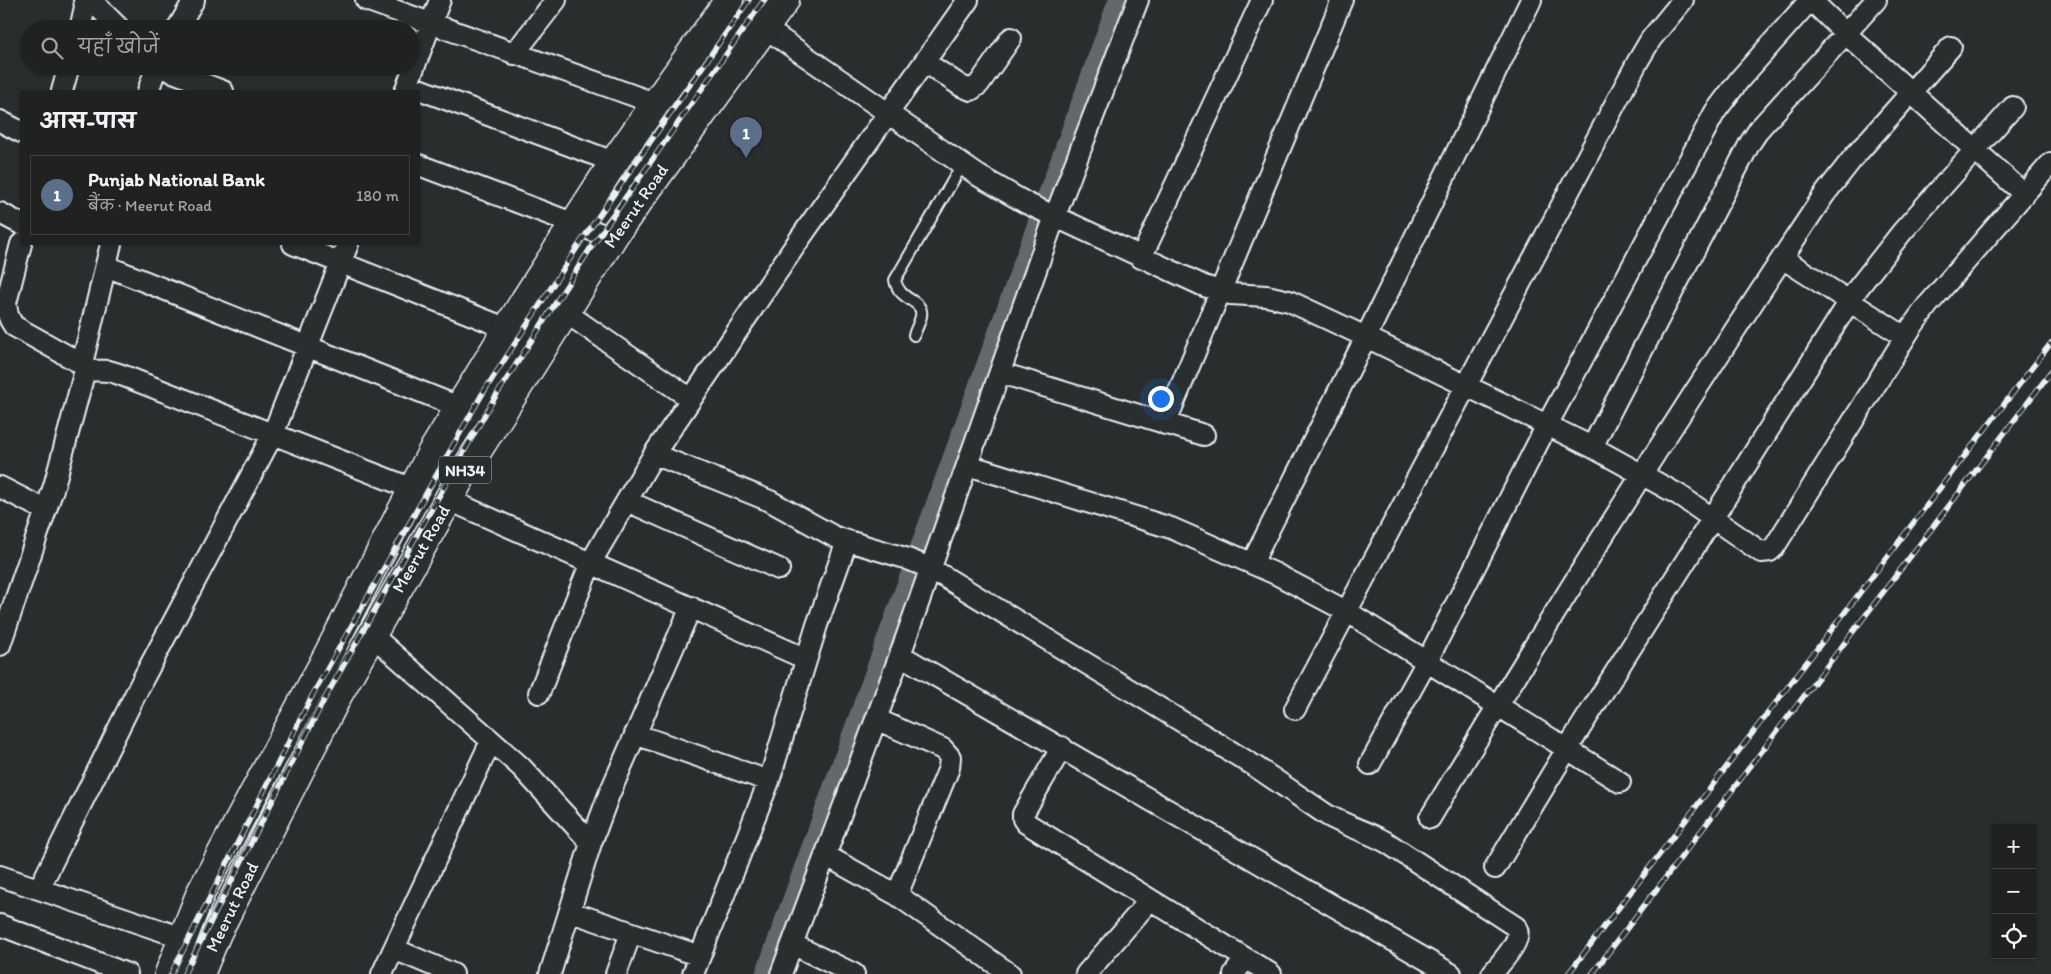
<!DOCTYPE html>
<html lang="hi">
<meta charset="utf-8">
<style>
body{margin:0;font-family:Itim,"Playpen Sans Deva",sans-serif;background:#2d2f2f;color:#f1f3f6}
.controls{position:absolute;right:15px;bottom:15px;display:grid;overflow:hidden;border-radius:0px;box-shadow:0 1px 4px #0004}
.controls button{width:45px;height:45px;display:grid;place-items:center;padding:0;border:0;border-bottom:1px solid #3d3f40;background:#202222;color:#f1f3f6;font:25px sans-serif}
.you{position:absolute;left:1160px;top:398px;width:18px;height:18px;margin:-12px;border:4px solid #fff;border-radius:50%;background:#1a73e8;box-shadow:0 0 0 8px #1a73e833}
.badge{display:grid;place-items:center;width:32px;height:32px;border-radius:50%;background:#1a73e8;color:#fff;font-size:16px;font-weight:700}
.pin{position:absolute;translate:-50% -41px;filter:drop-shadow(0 1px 2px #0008)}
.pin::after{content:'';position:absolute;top:26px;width:18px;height:15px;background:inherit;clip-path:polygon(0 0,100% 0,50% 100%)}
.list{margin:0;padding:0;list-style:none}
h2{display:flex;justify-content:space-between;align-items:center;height:65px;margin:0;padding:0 20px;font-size:21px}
h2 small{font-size:16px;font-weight:400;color:#a2a4a5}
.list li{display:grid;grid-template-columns:32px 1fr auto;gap:15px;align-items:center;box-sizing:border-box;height:80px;margin:0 10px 10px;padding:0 10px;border:1px solid #3d3f40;border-radius:0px}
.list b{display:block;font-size:19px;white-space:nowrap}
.list p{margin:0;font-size:16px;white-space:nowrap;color:#a2a4a5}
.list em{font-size:16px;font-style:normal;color:#a2a4a5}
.icon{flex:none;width:28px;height:28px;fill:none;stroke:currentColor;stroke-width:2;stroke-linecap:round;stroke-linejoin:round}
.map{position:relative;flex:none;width:2051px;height:974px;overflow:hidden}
.search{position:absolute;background:#202222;box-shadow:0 1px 4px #0004;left:20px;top:20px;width:400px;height:55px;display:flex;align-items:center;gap:12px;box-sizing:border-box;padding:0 18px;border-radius:28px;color:#a2a4a5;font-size:19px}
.panel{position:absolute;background:#202222;box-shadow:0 1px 4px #0004;left:20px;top:90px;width:400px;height:155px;border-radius:0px}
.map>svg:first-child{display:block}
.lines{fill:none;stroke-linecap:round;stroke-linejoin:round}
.canal{stroke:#63686b;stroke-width:19}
.lane-casing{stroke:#e8f1f8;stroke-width:14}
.street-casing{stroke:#e8f1f8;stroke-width:24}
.highway-casing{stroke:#e8f1f8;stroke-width:31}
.lane{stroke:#2a2d2e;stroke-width:10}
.street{stroke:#2a2d2e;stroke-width:20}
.highway{stroke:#2a2d2e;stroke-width:28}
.rail-casing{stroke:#e8f1f8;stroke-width:5.5}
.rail{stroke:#2a2d2e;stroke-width:4;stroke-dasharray:11;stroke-linecap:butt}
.labels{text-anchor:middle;stroke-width:4;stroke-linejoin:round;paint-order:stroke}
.shield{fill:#2a2d2e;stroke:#afb6bb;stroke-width:1}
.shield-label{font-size:16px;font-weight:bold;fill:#e8f1f8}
.street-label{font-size:18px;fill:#e8f1f8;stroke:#2a2d2e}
</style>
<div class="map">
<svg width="2051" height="974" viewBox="0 0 2051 974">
<rect width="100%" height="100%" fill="#2a2d2e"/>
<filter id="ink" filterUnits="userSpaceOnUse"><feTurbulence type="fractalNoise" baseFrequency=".02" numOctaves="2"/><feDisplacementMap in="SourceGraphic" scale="10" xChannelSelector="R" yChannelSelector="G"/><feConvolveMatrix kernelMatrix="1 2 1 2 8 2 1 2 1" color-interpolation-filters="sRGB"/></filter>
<g filter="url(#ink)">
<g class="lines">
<path class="canal" d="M765 974 1118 0"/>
<defs>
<path id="lane" d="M914 335C916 329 920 322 921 316 924 299 899 302 895 280L962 165"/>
<path id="street" d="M91 0 120 29
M366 0 657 104
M1811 0 1846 34 2024 194
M765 28 979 176 1026 203 1204 286 1230 294 1267 296 1289 301 1366 337 1592 447 1679 495 1761 552 1770 551 1775 546 1911 328 1927 306 2051 163
M80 29 85 7 84 0
M177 29 194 0
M514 54 556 0
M925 62 961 86 971 90 979 84 1011 38
M408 85 614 162
M62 91 69 66
M148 91 157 66 223 91
M405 91 440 0
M0 121 21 132
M419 165 612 238
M0 213 21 224
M293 244 508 329
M1141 258 1262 0
M1782 258 1905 337
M106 266 459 407
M565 312 691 399
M82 364 111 244
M85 370 109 371 119 374 413 489
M1001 373 1204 435
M1165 424 1342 0
M1592 447 1750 143 1760 128 1876 0
M654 454 770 501 835 537 905 558 930 568 1253 765 1327 815C1346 826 1366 831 1386 842L1516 927C1524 940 1500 963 1492 974
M968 465 1171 528 1276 574 1346 611 1620 782
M0 487 45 510
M449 500 806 659
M627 501 779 569
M1252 563 1366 337 1531 0
M372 635 521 767 591 843
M0 645 54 486 85 370 82 364 14 326C8 318 7 312 6 303L21 244
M900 655 1451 974
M539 693 591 562 654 454 801 237 968 0
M1295 709 1638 61 1651 39 1683 0
M876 719 943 749 950 757 949 768 897 895
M635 734 769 781
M1062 747 1023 814V819L1026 823 1271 974
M1370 764 1427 661 1547 425 1715 112 1740 79 1810 0
M1430 818C1556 607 1688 399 1824 195L1853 158 1951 47
M825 855 897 895 1010 974
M1495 868 1567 749 1858 288 1902 232 2013 107
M0 876 183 938
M39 889 144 677 273 434 348 244
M571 912 700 956
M0 925 127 974
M792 944 854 974
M394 949 453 974
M382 974 491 741
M550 974 591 843 608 797 691 607
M616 974 631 933
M693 974 769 781 817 625 847 541
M781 974 900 655 1055 216 1138 0
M1086 974 1150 900
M1234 974 1245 959"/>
<path id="highway" d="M169 974 201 892 322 666 432 452 525 300 614 162 729 0
M200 974 217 933 339 693 464 472 616 232 785 0"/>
</defs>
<use href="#lane" class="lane-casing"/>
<use href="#street" class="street-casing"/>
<use href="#highway" class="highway-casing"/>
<use href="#lane" class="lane"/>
<use href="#street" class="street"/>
<use href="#highway" class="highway"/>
<defs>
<path id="rail" d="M171 974 313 694 481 396 582 240 749 0
M184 974 324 700 492 402 592 246 764 0
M1568 974 2051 343
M1592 974 2051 372"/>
</defs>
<use href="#rail" class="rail-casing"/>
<use href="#rail" class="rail"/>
</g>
</g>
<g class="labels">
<rect class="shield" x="439" y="456.5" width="52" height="27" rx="4"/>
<g class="shield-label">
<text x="465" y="476">NH34</text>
</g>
<g class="street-label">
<text transform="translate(636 206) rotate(-55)" y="6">Meerut Road</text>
<text transform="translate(421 549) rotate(-60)" y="6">Meerut Road</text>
<text transform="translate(232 907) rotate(-64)" y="6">Meerut Road</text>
</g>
</g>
</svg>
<div class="controls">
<button>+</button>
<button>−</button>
<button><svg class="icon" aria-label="locate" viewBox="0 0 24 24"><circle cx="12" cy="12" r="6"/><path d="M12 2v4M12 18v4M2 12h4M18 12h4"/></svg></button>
</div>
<div class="you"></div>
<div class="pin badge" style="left:746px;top:158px;background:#5c6f8a">1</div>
<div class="search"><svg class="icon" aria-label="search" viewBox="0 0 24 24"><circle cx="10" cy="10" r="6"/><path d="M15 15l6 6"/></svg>यहाँ खोजें</div>
<section class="panel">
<h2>आस-पास<small></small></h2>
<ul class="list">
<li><span class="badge" style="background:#5c6f8a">1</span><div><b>Punjab National Bank</b><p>बैंक · Meerut Road</p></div><em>180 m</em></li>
</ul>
</section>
</div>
